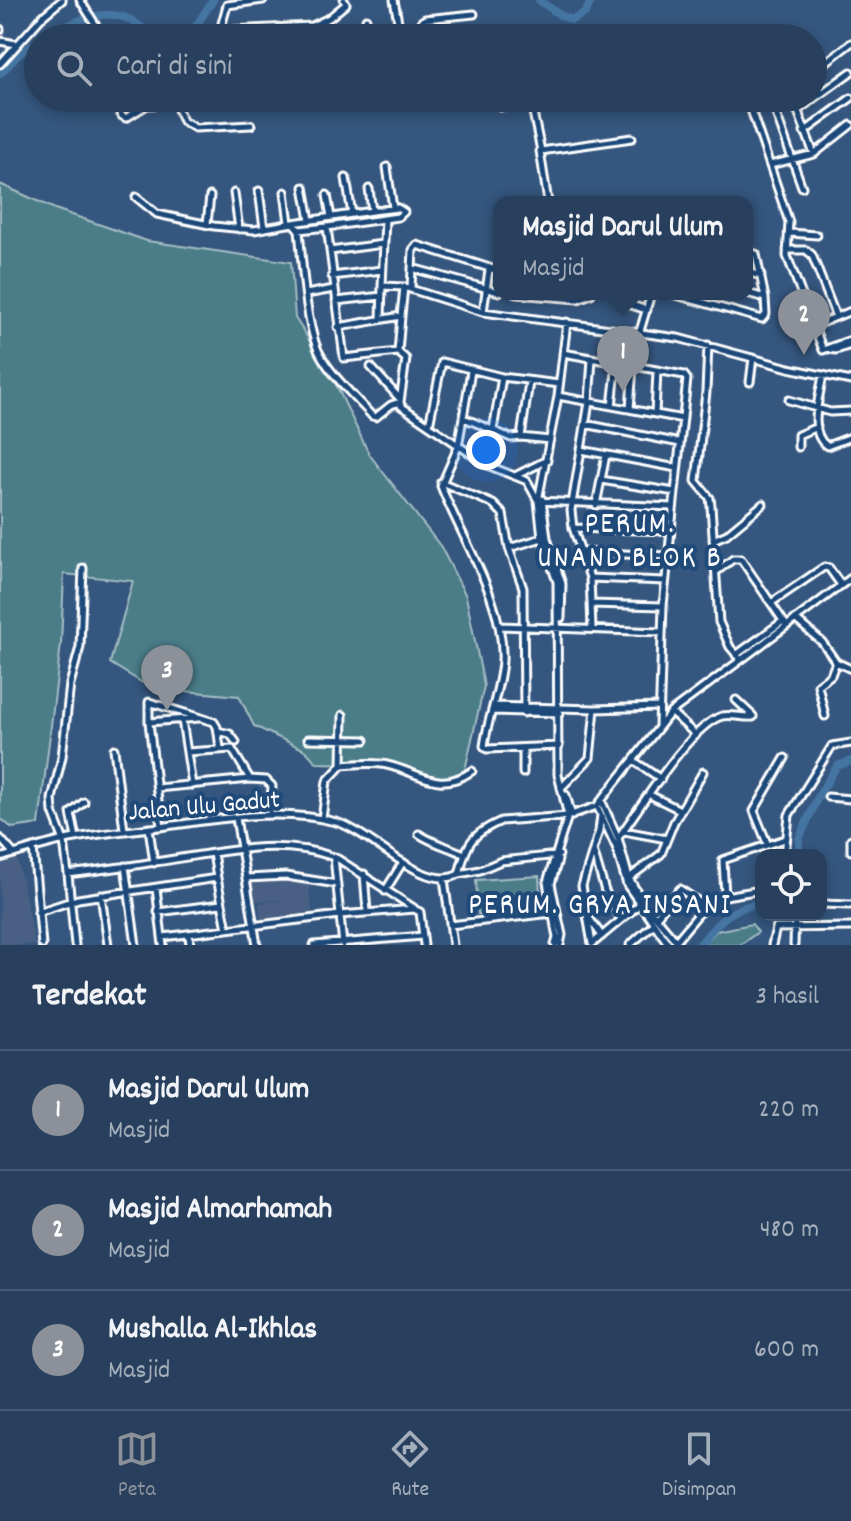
<!DOCTYPE html>
<html lang="id">
<style>
body{margin:0;font-family:Dekko,sans-serif;background:#304764;color:#f1f3f6}
.controls{position:absolute;right:24px;bottom:24px;display:grid;overflow:hidden;border-radius:16px;box-shadow:0 4px 12px #0003}
.controls button{width:72px;height:72px;display:grid;place-items:center;padding:0;border:0;border-bottom:2px solid #445973;background:#28405e;color:#f1f3f6;font:40px sans-serif}
.you{position:absolute;left:486px;top:450px;width:28px;height:28px;margin:-20px;border:6px solid #fff;border-radius:50%;background:#1a73e8;box-shadow:0 0 0 12px #1a73e833}
.badge{display:grid;place-items:center;width:52px;height:52px;border-radius:50%;background:#8c9099;color:#fff;font-size:26px;font-weight:700}
.pin{position:absolute;translate:-50% -66px;filter:drop-shadow(0 2px 4px #0008)}
.pin::after{content:'';position:absolute;top:42px;width:28px;height:24px;background:inherit;clip-path:polygon(0 0,100% 0,50% 100%)}
.popup{position:absolute;left:493px;top:196px;width:260px;height:104px;box-sizing:border-box;display:grid;place-content:center;border-radius:16px;background:#28405e;filter:drop-shadow(0 2px 6px #0005);font-size:26px;white-space:nowrap;color:#a5afbc}
.popup b{font-size:30px;color:#f1f3f6}
.popup::after{content:'';position:absolute;left:50%;top:100%;margin-left:-16px;border:16px solid transparent;border-top-color:#28405e}
.list{margin:0;padding:0;list-style:none}
h2{display:flex;justify-content:space-between;align-items:center;height:104px;margin:0;padding:0 32px;font-size:34px}
h2 small{font-size:26px;font-weight:400;color:#a5afbc}
.list li{display:grid;grid-template-columns:52px 1fr auto;gap:24px;align-items:center;box-sizing:border-box;height:120px;padding:0 32px;border-top:2px solid #445973}
.list b{display:block;font-size:30px;white-space:nowrap}
.list p{margin:0;font-size:26px;white-space:nowrap;color:#a5afbc}
.list em{font-size:26px;font-style:normal;color:#a5afbc}
.icon{flex:none;width:44px;height:44px;fill:none;stroke:currentColor;stroke-width:2;stroke-linecap:round;stroke-linejoin:round}
.map{position:relative;flex:none;width:851px;height:945px;overflow:hidden}
.search{position:absolute;background:#28405e;box-shadow:0 4px 12px #0003;left:24px;right:24px;top:24px;height:88px;display:flex;align-items:center;gap:20px;box-sizing:border-box;padding:0 28px;border-radius:44px;color:#a5afbc;font-size:30px}
.sheet{height:464px;background:#28405e}
nav{display:flex;justify-content:space-around;align-items:center;box-sizing:border-box;height:112px;border-top:2px solid #445973;background:#28405e;font-size:22px;color:#a5afbc}
nav a{display:grid;justify-items:center;gap:4px}
nav .on{color:#8c9099}
.map>svg:first-child{display:block}
.built{fill:#486184}
.green{fill:#4b7d89;stroke:#a5bec4;stroke-width:2}
.lines{fill:none;stroke-linecap:round;stroke-linejoin:round}
.river{stroke:#4575a2;stroke-width:8}
.minor-casing{stroke:#fff;stroke-width:11}
.minor{stroke:#1f4a7a;stroke-width:5}
.labels{text-anchor:middle;stroke-width:8;stroke-linejoin:round;paint-order:stroke}
.street-label{font-size:26px;fill:#fff;stroke:#1f4a7a}
.quarter-label{font-size:30px;letter-spacing:2px;fill:#fff;stroke:#1f4a7a}
</style>
<div class="map">
<svg width="851" height="945" viewBox="0 0 851 945">
<rect width="100%" height="100%" fill="#35567e"/>
<filter id="ink" filterUnits="userSpaceOnUse"><feTurbulence type="fractalNoise" baseFrequency=".0125" numOctaves="2"/><feDisplacementMap in="SourceGraphic" scale="16" xChannelSelector="R" yChannelSelector="G"/><feConvolveMatrix kernelMatrix="1 2 1 2 8 2 1 2 1" color-interpolation-filters="sRGB"/></filter>
<g filter="url(#ink)">
<path class="built" d="M17 858 30 919 35 945H0V864Z
M252 878 308 881 313 917 261 922 259 903 282 900 255 901Z"/>
<path class="green" d="M0 184 55 209 147 241 291 262 295 318 330 372 369 454 441 547 466 596 484 686 465 770 443 780 398 765 317 763 305 750 254 726 239 696 151 688 110 663 133 581 64 574 61 644 39 824 12 828 0 818Z
M539 876 541 911 478 914 476 880Z
M752 924 758 932 740 945H702L716 931Z"/>
<g class="lines">
<path class="river" d="M539 0 560 15 572 20 585 13 592 0
M44 38C82 15 122 0 152 38
M188 38 213 0
M0 74 20 53 38 42
M799 855V839L819 795 837 766 851 761
M699 945C719 921 729 908 761 903"/>
<defs>
<path id="minor" d="M80 0 104 38
M394 0 401 38
M366 19 368 38
M0 30V29
M346 30 347 38
M220 31 227 5 263 0
M135 33 138 38
M200 38 211 31 312 26 329 18 346 4 344 0
M421 38 422 21 425 19 474 14
M0 41 16 44
M0 64 43 16 62 0
M813 72 851 43
M111 98 122 116 126 118 147 105
M143 98 147 105 286 98
M499 98 501 107
M530 98 541 151 632 138
M747 98 789 222 787 256 823 350 851 340
M793 98 814 154
M725 103 737 98
M176 105 183 121 195 128 251 125
M774 108 802 187
M797 111 851 72
M804 132 851 98
M540 151 548 202
M770 165 814 154 851 125
M387 167 393 208
M346 178 352 214
M304 187 310 220
M259 191 264 228
M285 192 289 223
M234 193 239 229
M327 195 331 217
M136 197 157 214 214 226 254 230 293 223 299 230 327 227
M372 211 398 208 404 212 398 217 327 227 344 358 398 352 406 359 400 402 401 406 487 465 527 481 538 501 673 507
M293 223 372 211 369 189
M207 224 210 196
M299 230C302 260 306 329 320 354 332 376 355 397 372 416L376 417 391 405 400 402
M790 233 817 235
M787 250H806L812 255 836 317
M330 251 383 244
M412 268 499 292
M747 272 761 276
M332 276 382 270
M404 287 483 312 678 338 789 368 851 381
M411 288 413 250 417 245 499 271
M747 293 765 298
M306 294 334 289
M516 294 578 299 591 294
M628 294V304L647 310
M672 294 762 319 766 314 765 298 756 254 747 252
M336 301 382 296
M483 312 489 270
M381 319 382 286
M814 326 851 311
M338 327 401 316 404 287 382 286 385 219
M640 331 651 294
M708 345 706 392 696 481 710 498 711 506 719 622 730 647 741 660
M830 349 836 350 851 345
M398 352 401 317
M563 353 684 375 687 379 663 606 659 725
M371 367 400 399
M471 371 458 447 441 486C462 540 505 601 502 661 500 690 488 717 484 746L487 749 559 746
M823 375C820 395 807 433 827 446L851 437
M750 382 753 358
M558 396 683 419
M789 400 830 412 851 411
M612 406 617 363
M630 409 633 366
M655 414 657 371
M464 418 511 438 521 437 529 382
M585 424 680 443
M429 425 442 362 502 377 559 384
M493 430 502 377
M521 437 550 440
M798 447V435L817 427
M581 450 677 468
M517 475 547 460
M601 480 675 492
M441 482 493 504 503 514 509 548 523 588 524 713
M542 499 547 538 562 584 561 618
M596 505 606 455
M573 528 670 531
M729 532 763 504
M713 540 727 534
M509 548 542 538
M581 552 668 556
M83 568 80 647 70 684 62 757 52 799 53 812 64 841 68 874C97 870 126 867 155 862 214 854 276 836 334 857L343 945
M716 572 733 559H741L786 625
M590 578 665 581
M771 603 824 567 829 568 841 585
M591 604 663 606
M795 619 822 642 836 662 831 675 818 685 825 716
M500 626 661 632
M592 628 590 578 573 528 571 510 589 402 592 359
M736 655 783 621
M836 662 851 669
M736 700 753 716
M494 706 595 709 590 758 561 788
M595 709 659 707
M493 711 560 713
M671 712 696 735
M182 720 192 785
M149 722 199 718
M218 731 230 734 236 742
M308 739 365 740
M523 748V773
M114 749 124 830
M187 752 232 749 250 779 266 780 272 786 270 815
M634 761 661 779
M342 765C356 764 373 762 387 765 419 772 439 794 472 771
M157 788 250 779
M566 795 572 816
M650 795 680 810
M828 797 851 799
M602 802 618 838 629 878
M597 806 616 847 627 885 669 945
M601 815 599 831 582 886 592 944 640 904
M236 818 257 945
M322 819 327 781 342 765 343 715
M161 827 149 722V702L214 722 217 727 220 748
M149 828 154 863
M624 831 667 839
M419 834C432 843 449 847 464 854
M0 838 14 854
M76 838 71 813 84 802
M618 838C639 810 690 725 722 716 732 714 743 718 753 717
M851 839V851
M767 843 754 811 785 758
M33 848 42 945
M593 850 605 891 621 919
M785 855 789 815 832 746 851 743
M335 857 414 908
M0 858C25 851 50 842 76 838 108 832 141 830 173 825 226 818 283 808 336 822 372 832 424 894 459 874 467 843 471 834 501 821L568 816 597 806 671 712 851 578
M558 860 551 884 562 935 560 945
M125 866 136 945
M68 874 75 945
M364 874 367 912
M459 874 480 870 501 861 559 855
M217 878 227 929
M246 878 286 876 337 884
M444 879 453 945
M156 888 163 945
M385 891 403 862
M101 895 108 945
M725 896 723 860 785 839
M821 904 851 905
M38 912 78 899 217 878 213 853
M158 912 221 904
M656 917 680 889 705 906
M589 918 602 936
M450 925 552 913
M189 935 190 945
M163 937 340 915 414 909 420 912 424 945
M676 941 643 902 629 878 661 854 674 822 703 772
M676 941 705 906 725 896 761 890
M314 945 423 936
M555 945 557 938 547 882 568 816 558 775 557 582 542 538 538 501 558 396 567 322
M630 945 654 924
M772 945 776 928 851 927
M794 945 795 915"/>
</defs>
<use href="#minor" class="minor-casing"/>
<use href="#minor" class="minor"/>
</g>
</g>
<g class="labels">
<g class="street-label">
<text transform="translate(204 804) rotate(-5)" y="9">Jalan Ulu Gadut</text>
</g>
<g class="quarter-label">
<text x="630" y="532">PERUM.<tspan x="630" dy="34">UNAND BLOK B</tspan></text>
<text x="600" y="913">PERUM. GRYA INSANI</text>
</g>
</g>
</svg>
<div class="controls">
<button><svg class="icon" aria-label="locate" viewBox="0 0 24 24"><circle cx="12" cy="12" r="6"/><path d="M12 2v4M12 18v4M2 12h4M18 12h4"/></svg></button>
</div>
<div class="you"></div>
<div class="pin badge" style="left:623px;top:392px">1</div>
<div class="popup"><b>Masjid Darul Ulum</b>Masjid</div>
<div class="pin badge" style="left:804px;top:355px">2</div>
<div class="pin badge" style="left:167px;top:711px">3</div>
<div class="search"><svg class="icon" aria-label="search" viewBox="0 0 24 24"><circle cx="10" cy="10" r="6"/><path d="M15 15l6 6"/></svg>Cari di sini</div>
</div>
<section class="sheet">
<h2>Terdekat<small>3 hasil</small></h2>
<ul class="list">
<li><span class="badge">1</span><div><b>Masjid Darul Ulum</b><p>Masjid</p></div><em>220 m</em></li>
<li><span class="badge">2</span><div><b>Masjid Almarhamah</b><p>Masjid</p></div><em>480 m</em></li>
<li><span class="badge">3</span><div><b>Mushalla Al-Ikhlas</b><p>Masjid</p></div><em>600 m</em></li>
</ul>
</section>
<nav>
<a class="on"><svg class="icon" aria-label="map" viewBox="0 0 24 24"><path d="M3 6l6-2 6 2 6-2v14l-6 2-6-2-6 2zM9 4v14M15 6v14"/></svg>Peta</a>
<a><svg class="icon" aria-label="directions" viewBox="0 0 24 24"><path d="M12 3l9 9-9 9-9-9zM9 14v-3h6M13 9l2 2-2 2"/></svg>Rute</a>
<a><svg class="icon" aria-label="saved" viewBox="0 0 24 24"><path d="M7 4h10v16l-5-4-5 4z"/></svg>Disimpan</a>
</nav>
